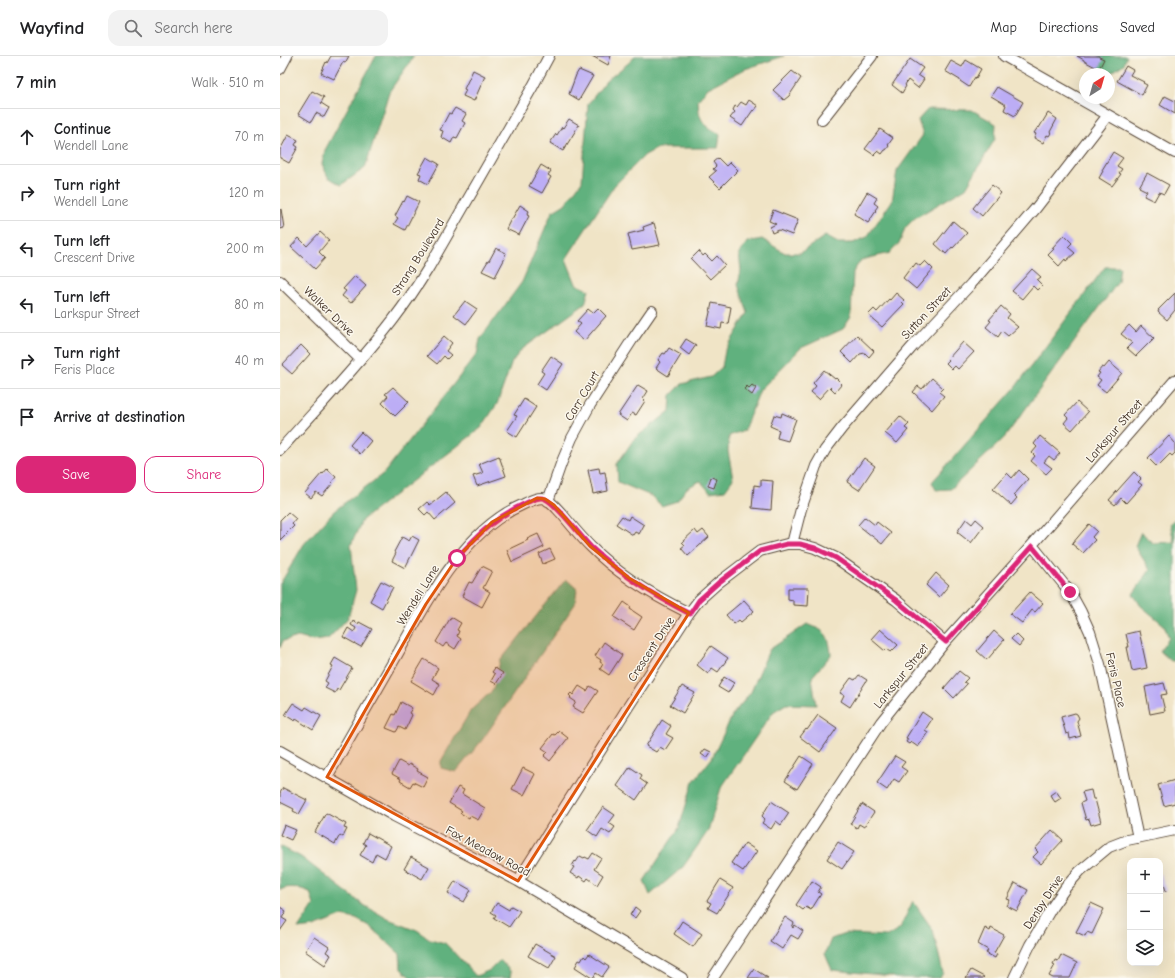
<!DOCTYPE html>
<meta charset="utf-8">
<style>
body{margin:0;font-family:"Comic Neue",sans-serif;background:#f2f2f2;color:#202124}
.controls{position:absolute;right:12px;bottom:12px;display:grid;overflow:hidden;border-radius:8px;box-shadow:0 4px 16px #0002}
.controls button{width:36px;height:36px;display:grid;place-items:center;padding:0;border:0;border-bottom:1px solid #e0e0e0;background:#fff;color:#202124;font:20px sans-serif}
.compass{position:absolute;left:799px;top:12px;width:36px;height:36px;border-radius:50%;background:#fff;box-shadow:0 4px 16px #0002;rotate:37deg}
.stop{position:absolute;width:12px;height:12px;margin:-9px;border:3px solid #db2777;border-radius:50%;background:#fff}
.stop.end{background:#db2777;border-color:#fff;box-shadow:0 1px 4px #0008}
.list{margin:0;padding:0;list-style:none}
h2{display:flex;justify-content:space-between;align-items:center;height:52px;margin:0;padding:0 16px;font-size:17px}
h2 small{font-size:13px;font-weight:400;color:#757577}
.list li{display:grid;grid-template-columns:26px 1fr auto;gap:12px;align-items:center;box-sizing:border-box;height:56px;padding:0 16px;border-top:1px solid #e0e0e0}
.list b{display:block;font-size:15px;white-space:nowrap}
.list p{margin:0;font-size:13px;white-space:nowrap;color:#757577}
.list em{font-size:13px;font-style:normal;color:#757577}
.actions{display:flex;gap:8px;padding:12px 16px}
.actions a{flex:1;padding:9px 0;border:1px solid #db2777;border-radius:12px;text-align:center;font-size:14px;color:#db2777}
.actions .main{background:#db2777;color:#fff}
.icon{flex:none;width:22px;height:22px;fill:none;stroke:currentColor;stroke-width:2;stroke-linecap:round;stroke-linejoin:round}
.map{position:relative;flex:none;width:895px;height:922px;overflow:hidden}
header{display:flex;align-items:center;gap:24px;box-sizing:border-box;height:56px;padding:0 20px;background:#fff;border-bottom:1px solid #e0e0e0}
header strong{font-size:19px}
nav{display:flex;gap:22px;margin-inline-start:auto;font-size:14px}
.search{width:280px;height:36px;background:#f2f2f2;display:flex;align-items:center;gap:10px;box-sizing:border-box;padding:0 14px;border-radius:12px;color:#757577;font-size:15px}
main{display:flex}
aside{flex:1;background:#fff}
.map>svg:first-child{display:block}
.forest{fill:#60b17e;stroke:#4e6e4e}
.building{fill:#bcadf5}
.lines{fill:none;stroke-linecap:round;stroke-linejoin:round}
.minor-casing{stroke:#564637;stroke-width:12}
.minor{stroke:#fff;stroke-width:10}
.route{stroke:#db2777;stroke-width:5}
.marked{fill:#df570d;fill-opacity:0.2;stroke:#df570d;stroke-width:3;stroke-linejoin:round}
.labels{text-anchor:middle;stroke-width:3;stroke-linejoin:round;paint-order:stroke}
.street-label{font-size:12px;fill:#3b2a1e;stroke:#fbf7ec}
</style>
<header>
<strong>Wayfind</strong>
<div class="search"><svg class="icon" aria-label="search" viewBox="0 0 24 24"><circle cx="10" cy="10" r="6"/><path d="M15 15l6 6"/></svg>Search here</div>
<nav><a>Map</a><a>Directions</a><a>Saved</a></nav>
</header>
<main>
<aside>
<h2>7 min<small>Walk · 510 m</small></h2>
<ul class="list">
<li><svg class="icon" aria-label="ahead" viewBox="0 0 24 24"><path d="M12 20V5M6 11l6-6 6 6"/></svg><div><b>Continue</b><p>Wendell Lane</p></div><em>70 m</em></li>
<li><svg class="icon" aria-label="right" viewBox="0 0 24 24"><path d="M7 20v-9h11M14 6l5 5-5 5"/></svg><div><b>Turn right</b><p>Wendell Lane</p></div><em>120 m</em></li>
<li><svg class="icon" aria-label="left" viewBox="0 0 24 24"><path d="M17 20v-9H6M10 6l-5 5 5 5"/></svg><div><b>Turn left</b><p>Crescent Drive</p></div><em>200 m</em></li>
<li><svg class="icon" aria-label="left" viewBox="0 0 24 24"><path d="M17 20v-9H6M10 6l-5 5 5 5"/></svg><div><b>Turn left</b><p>Larkspur Street</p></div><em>80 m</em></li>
<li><svg class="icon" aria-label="right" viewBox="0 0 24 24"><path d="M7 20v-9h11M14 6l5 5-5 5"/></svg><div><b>Turn right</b><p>Feris Place</p></div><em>40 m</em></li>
<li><svg class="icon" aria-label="arrive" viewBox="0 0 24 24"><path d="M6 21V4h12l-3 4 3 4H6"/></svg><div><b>Arrive at destination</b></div></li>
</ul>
<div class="actions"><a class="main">Save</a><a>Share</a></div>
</aside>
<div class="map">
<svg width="895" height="922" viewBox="0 0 895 922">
<rect width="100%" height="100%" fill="#fbf7ec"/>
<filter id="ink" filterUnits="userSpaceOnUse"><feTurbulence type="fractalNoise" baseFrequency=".025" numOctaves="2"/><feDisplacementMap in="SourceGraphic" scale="8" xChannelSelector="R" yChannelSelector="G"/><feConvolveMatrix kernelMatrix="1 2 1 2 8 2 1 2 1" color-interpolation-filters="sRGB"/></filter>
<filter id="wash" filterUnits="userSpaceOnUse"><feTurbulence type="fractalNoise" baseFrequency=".012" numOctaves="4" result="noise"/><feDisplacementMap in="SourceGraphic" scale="16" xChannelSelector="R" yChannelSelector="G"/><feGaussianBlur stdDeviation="0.9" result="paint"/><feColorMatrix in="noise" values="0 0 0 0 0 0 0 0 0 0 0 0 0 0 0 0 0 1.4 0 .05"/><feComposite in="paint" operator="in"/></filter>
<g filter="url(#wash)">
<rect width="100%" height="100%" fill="#f0e4c6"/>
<path class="forest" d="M96 0H134L109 36 85 112 61 129 48 121 42 108 45 94Z
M355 0H504L465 13 428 32 418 44C419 65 422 68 440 78L438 92H378L365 99 334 130 286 203 296 228 309 234 305 248 241 294 232 306 217 348 201 372 82 464 71 489 76 534 68 562 48 583 33 585 18 581 3 585 0 592V528L24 488 54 455 104 417 197 298 200 283 242 226 272 156 285 148 302 125 308 48 326 25 351 5Z
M818 0H847L844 8 831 17 817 13Z
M648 53 692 54 716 68 715 83 686 132 635 162 625 172 620 186 610 197 581 204 573 216 571 261 563 273 521 292 480 334 464 374 449 380 448 395 453 423 445 434 430 436 420 425 407 432 397 445 382 450 371 440 338 426 337 408 354 383 390 355 391 339 402 328 431 321 442 311 445 295 468 257 458 229 461 214 459 198 467 186 482 183 505 197H520L545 180 558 187H573L587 181 612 145 617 115 643 79 638 64Z
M825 211H840L838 226 725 381 671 433 656 434 652 426 734 333Z
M895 464V605H891L880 595 889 582 884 569 861 550 853 538 870 514 855 490 861 476 873 487 894 486 890 467Z
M286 523 297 533 295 548 203 683 176 716 161 712V705L191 654 213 634 220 605Z
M527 568C546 575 549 578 551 599L532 621 536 649 506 648 493 656 441 732 428 775 403 811 370 839 364 825 399 772 413 726 432 702 453 658 471 636 489 594Z
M0 790 21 801 82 848 108 863 137 874 150 883 165 887 196 920 210 914 220 904 231 916 230 922H131L121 913 120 898 89 870 76 863 62 860 34 871 18 873 34 849 30 836C20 832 10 829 0 834Z
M633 845 653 874 663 917 660 922H616L611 920 552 914 545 898 551 883 565 878 607 880 620 872Z"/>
<g id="blocks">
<path class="building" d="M51 0H69L65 7 63 6 54 23 41 17 46 6 47 7Z
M312 0H331L328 9Z
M797 0H819V1L824 3 819 13 804 5V4Z
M630 3 643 12 638 19 644 23 638 32 628 24 625 29 626 30 622 37 612 29Z
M686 4 701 13 696 22 695 21 689 31 680 25V24L665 15 671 5 682 11Z
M846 10 853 14 850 19 864 26 863 27 867 29 862 39 837 25Z
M193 14 205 20 194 45 183 40 186 34 184 33Z
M299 14 313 20 299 44 289 38 296 19Z
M512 15 521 22 509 40 504 44 493 34Z
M717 31 743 46 735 60 724 54 726 49 711 40Z
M32 35 44 41 41 47 49 52 44 61 36 57 31 66 18 58Z
M885 40 895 45V58L880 49Z
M469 44 478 50 474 55 473 54 462 70 450 62 455 56 453 54 455 50 457 51 461 46 466 49Z
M175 52 186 58 182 65 185 67 177 82 174 81 171 87 161 81 163 75 160 74 169 57 171 58Z
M768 57 777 63 770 76 771 77 769 80 767 79 763 87 754 82 756 78 754 77 758 71 759 72Z
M289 63 299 69 283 95 270 87 276 78 277 79 282 71 283 72Z
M600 73 613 82 608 89 609 90 606 94H605L602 98 598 95 594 99 585 93Z
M8 79 18 84 15 89 18 91 9 107 0 102V94Z
M833 96 843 102 837 110 842 113 839 117 841 118 832 130 819 122 823 115 822 114Z
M147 101 159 108 148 128 139 123 141 118 138 117Z
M438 102 446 110 450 106 458 114 440 132 429 121 436 115 433 113 436 110 433 106Z
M261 109 271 115 268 119 271 121 262 137 249 130Z
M867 117 889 129 884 138 879 136 874 145 864 140 867 135 859 131Z
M712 129 721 137 702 160 693 152Z
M587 136 597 142 594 147 598 150 595 154 596 155 588 167 574 158Z
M127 140 139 146 125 174 114 168 118 162 115 160 123 145 124 146Z
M240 149 249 155 247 159 249 160 239 179 226 173 231 163H232Z
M1 153 4 172 0 173V154Z
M493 154 518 164 512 179 499 174 492 177 490 171 496 168 489 165Z
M673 165 687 177 673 192 672 191 666 198 655 188Z
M374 167 380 189 352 194 348 178 364 174 363 171Z
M40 176 49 184 39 196 45 202 35 213 11 191 19 182 27 190Z
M784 179 792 187 788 191 795 197 786 205 785 203 779 210 768 199 774 193 772 192Z
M216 192 226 197 224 202H225L215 221 202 215 208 205H209Z
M419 195 423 200 425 198 432 205 437 200 445 209 430 223 411 203Z
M645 205 653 213 636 233 623 222 632 210 633 211 636 207 640 210Z
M752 213 761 221 757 224 762 229 757 234 753 230 742 243 732 235Z
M75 220 86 230 71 247 62 240 66 235 63 233Z
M616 237 624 244 622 246 624 248 602 271 588 259 594 253 597 256 609 243 610 244Z
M895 237V254L887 264 878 256 879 254H878Z
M185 245 197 253 186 268 174 259Z
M432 247 451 251 448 268 442 267 441 273 427 270Z
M721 250 730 258 727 262 738 271 728 280 722 275 718 281 706 271 711 265 709 264Z
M318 252 326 260 304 285 294 276 301 268 297 265 308 253 313 257Z
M849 269 856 276 861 270 874 282 856 300 847 292 852 287 841 278Z
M577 279 594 295 589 301 585 297 580 298 572 307 561 296Z
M164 280 172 287 166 295 171 299 167 303 164 300 157 308 147 300Z
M406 283 416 289 409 299 400 292Z
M683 286 694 296 678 313 675 310 672 313 666 307 669 304 668 303Z
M21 289 30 298 12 318 2 309Z
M389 292 401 299 388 320 376 312 380 306 378 304 383 297 385 298Z
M271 300 283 308 266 334 257 328 264 317 261 315Z
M829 306 842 317 826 336 817 329 821 324 817 321 820 317 818 316 822 311 824 312Z
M544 314 555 323 556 322 562 328 555 336 550 331 539 343 531 336 536 330 533 327Z
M652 322 663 332 659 336 664 340 652 354 633 336 638 330 642 333Z
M358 329 368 335 363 343 365 345 356 359 352 357 347 365 338 359Z
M472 329 476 332 472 339 464 333 467 330 469 332Z
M113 331 129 346 115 360 102 347 108 340 105 338Z
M244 343 256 351 237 381 227 375 237 360 234 359Z
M797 346 808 356 792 374 784 367 788 362 785 359Z
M502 357 516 363 508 385 497 382 499 374 490 370 494 359 501 361Z
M620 360 629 368 625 372 628 374 617 387 605 377Z
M81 376 91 385 80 398 70 389Z
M760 380 780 397 774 404 769 400 764 406 772 412 766 418 751 405 755 400 752 397 757 391 754 388Z
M889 380 895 387V397L892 400 890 398 877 411 868 402Z
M219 400 226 420 197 430 193 420 203 417 199 408Z
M584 402 595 410 579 434 567 426Z
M319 412 320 417 325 416 328 435 313 438 308 414Z
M47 413 56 421 52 426 53 427 42 440 36 436 31 442 25 437 42 417 43 418Z
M739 414 748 423 734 439 737 442 731 449 713 433 727 417 732 422Z
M854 416 861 423 858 426 862 429 846 447 841 442 835 449 829 444Z
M431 421 437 423 434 432 428 430Z
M481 424 493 425 491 454 472 452 474 429 481 430Z
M166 436 175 447 155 464 148 456 145 459 139 453 147 446 150 449Z
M8 456 16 463 12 468 14 470 0 484V464Z
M342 460 348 464 350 460 364 469 359 478 355 476 353 479 336 468Z
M585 461 595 469 597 466 611 477 602 488 578 469Z
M686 463 692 468 696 463 704 470 691 487 677 476Z
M809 468 817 475 812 481 815 484 803 497 792 488Z
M415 474 418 478 423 474 429 481 408 500 401 492 405 489 402 486Z
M258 478 264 491 232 506 227 494 248 484 247 483Z
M132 480 139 484 125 512 112 505 116 497 114 496 122 481 129 485Z
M270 493 275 503 263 508 259 498Z
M202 510 212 515 203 532 210 536 202 551 182 540 189 526 192 527Z
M656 517 669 529 659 541 646 529Z
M101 525 113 531 102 552 90 545Z
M508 532H529L528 550 513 549V544L508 543Z
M750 536 763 547 755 556 752 554 742 567 730 558Z
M464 544 474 555 461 566 459 564 454 568 446 559Z
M344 546 351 551 350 553 362 561 354 574 334 561Z
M171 561 181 567 177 574 179 575 177 580 181 583 175 593 166 587 163 591 156 586Z
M73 565 78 568 79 566 92 573 81 591 63 581 68 572 74 576 76 572 71 569Z
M600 573 618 589 611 596 607 593 605 595 591 583Z
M714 575 724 584 707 604 697 595Z
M859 575 867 612 852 615 847 591H849L846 578Z
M736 578 743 585 739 590 731 583Z
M324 586 342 599 329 619 320 613 323 608 320 606 321 604 315 600Z
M431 590 448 602 438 616 432 612 428 618 417 609Z
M55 602 72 612 59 634 57 633 55 637 45 632 48 627 45 625 53 610 51 609Z
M144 603 158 612 152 623 160 628 154 639 131 625Z
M215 612 223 617 216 628 211 625 215 618 212 616Z
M679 615 688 622 684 626 687 628 674 642 664 632Z
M579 619 587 624 570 651 561 645 564 639 560 637 571 622 575 624Z
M444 621 454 627 448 637 438 631Z
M884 627 887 638 881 639 885 655 870 658 865 631Z
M299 630 307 635 310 630 318 635 303 657 293 651 296 646 290 642 291 641 289 639 291 637 293 639Z
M402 630 415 637 403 657 390 649Z
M121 646 132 652 129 657 132 659 125 674 119 671 116 676 106 672 113 658 115 659Z
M13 647 24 654 26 651 41 660 33 674 16 663 15 665 5 659Z
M642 656 652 663 645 674 648 676 638 691 631 686 629 688 626 686 628 683 626 682Z
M795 657 797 658 799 662 797 665 801 680 790 683 789 677 786 678 781 661Z
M538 659 557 672 540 696 520 681 526 673 527 674Z
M382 664 391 670 386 678 393 682 385 694 380 691 376 696 366 690Z
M279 675 288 682 270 705 264 700 268 696 262 692 273 678 275 679Z
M425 693 431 696 427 702 421 698Z
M521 700 533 708 517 733 505 725Z
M615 700 625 706 621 711 627 715 619 726 614 723 607 734 597 727Z
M119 705 128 710 129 708 138 713 137 715 148 721 143 731 133 726 130 731 120 725 121 723 112 718Z
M350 711 362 719 360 723 367 728 356 744 337 730Z
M243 712 255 718 244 739 232 733Z
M895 724V747L884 750 878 729Z
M178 731 184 734 182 738 205 752 198 764 190 760 189 762 180 757 182 755 169 747Z
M3 732 27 744 19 758 13 755 14 753 0 746V737Z
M811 734 813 743H815L821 766 811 769 809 763 806 764 801 747 805 745 802 736Z
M776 735 781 742 775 746 770 739Z
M491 745 509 757 501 769 496 765 491 773 482 767 485 763 482 760Z
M582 748 594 756 584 771 579 768 577 772 570 768Z
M323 751 335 759 329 767 335 771 330 778 322 773 317 781 307 774Z
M46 757 66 768 64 772 67 773 63 781 60 779 55 788 35 776Z
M4 769 16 774 11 784 0 779Z
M772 774 783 784 761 808 753 801 758 796 755 793Z
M88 777 111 790 105 802 96 797 92 806 80 799 86 789 83 787Z
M558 786 574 796 562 813 547 803Z
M465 787 477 795 463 815 451 807Z
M313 797 321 802 314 813 323 819 317 829 308 822 306 825 299 820 298 822 290 817 294 811 292 810 295 805 296 806 300 800 304 802 305 801 309 803Z
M131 801 149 811 142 823 124 813Z
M880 818H881L886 835 880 836Z
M440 824 453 832 437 857 428 852 431 847 427 845Z
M175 825 191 834 184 846 168 837Z
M532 825 541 831 538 836 541 838 531 854 526 851 523 854 516 849Z
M735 827 748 834 737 855 727 850 730 844 727 843Z
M217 847 229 854 231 850 240 855 229 871 214 862 216 859 211 856Z
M811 847 824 853 812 878 807 876 805 880 796 876Z
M0 851 6 855 2 862 7 865 0 875Z
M355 851 360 855 355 862 350 859Z
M505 861 514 867 512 871 513 872 515 869 523 875 518 883 511 879 502 893 490 885Z
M402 865 422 878 413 891 394 878Z
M705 872 710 875 711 872 724 879 714 897 717 898 715 902 706 897 708 894 698 888Z
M34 881 49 891 46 896 51 899 45 909 25 895Z
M255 888 276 900 269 912 248 900Z
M309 898 329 911 322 921 316 917 313 922H312L295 911 299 904 301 905 304 900 306 902Z
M781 899 797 907 790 922H773L769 920 775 909 773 908 775 904 778 905Z
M474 913 488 922H468Z
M691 914 704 921 703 922H686Z"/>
</g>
</g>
<g filter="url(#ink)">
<use href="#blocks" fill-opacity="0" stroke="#564637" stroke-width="1"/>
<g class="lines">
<defs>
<path id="minor" d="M724 0 895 97
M0 13 7 0
M542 64 592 0
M0 225 80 303
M0 394C38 351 78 310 113 264 126 247 138 229 149 211L253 30 269 0
M268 445 281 408 292 382 310 349 352 284 372 255
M512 488 521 453 536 410 545 394 562 372 633 290 691 228 756 152 828 59
M752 489 790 536 801 556 810 576 820 608 858 782
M0 695 114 760 238 825 402 922
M47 721C69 683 91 644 113 606 145 550 182 474 244 448 250 445 259 440 266 443 273 447 277 453 282 458 291 469 300 480 310 490 337 518 374 540 409 557
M238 825 348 651 409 557 419 544 438 527 480 495 507 488H520L535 492 556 502 616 544 665 586
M433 922 601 666 665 586 752 489 895 324
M734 922 750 889 772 851 786 831 800 815 829 791 847 784 895 774"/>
</defs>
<use href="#minor" class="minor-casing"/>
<use href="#minor" class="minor"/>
</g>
</g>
<g class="lines" filter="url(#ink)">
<path class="route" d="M177 502C198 478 218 459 248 446 253 444 260 440 265 443 276 447 301 481 311 491 340 518 374 540 410 558L419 544 438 527 480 495 507 488H520L535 492 556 502 616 544 666 586 752 490 790 536"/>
</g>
<path class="marked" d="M257 442 265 443 274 449 310 490 349 522 409 557 238 825 47 721 146 548 177 502 212 466Z"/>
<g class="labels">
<g class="street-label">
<text transform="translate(138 201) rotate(-58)" y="4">Strang Boulevard</text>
<text transform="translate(49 255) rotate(44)" y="4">Walker Drive</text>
<text transform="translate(646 257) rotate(-47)" y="4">Sutton Street</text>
<text transform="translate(302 340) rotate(-59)" y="4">Carr Court</text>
<text transform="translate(834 375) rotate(-49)" y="4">Larkspur Street</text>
<text transform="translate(138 539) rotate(-58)" y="4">Wendell Lane</text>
<text transform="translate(371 593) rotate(-57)" y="4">Crescent Drive</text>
<text transform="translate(621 620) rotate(-51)" y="4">Larkspur Street</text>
<text transform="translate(836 624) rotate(77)" y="4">Feris Place</text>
<text transform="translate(208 795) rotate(28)" y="4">Fox Meadow Road</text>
<text transform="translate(763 846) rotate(-57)" y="4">Denby Drive</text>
</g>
</g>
</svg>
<div class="controls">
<button>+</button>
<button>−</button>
<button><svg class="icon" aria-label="layers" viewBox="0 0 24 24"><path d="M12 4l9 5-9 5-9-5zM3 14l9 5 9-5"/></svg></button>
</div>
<svg class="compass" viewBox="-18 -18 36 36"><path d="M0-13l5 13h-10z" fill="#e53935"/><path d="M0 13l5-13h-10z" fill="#757577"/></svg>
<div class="stop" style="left:177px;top:502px"></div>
<div class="stop end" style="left:790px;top:536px"></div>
</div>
</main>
